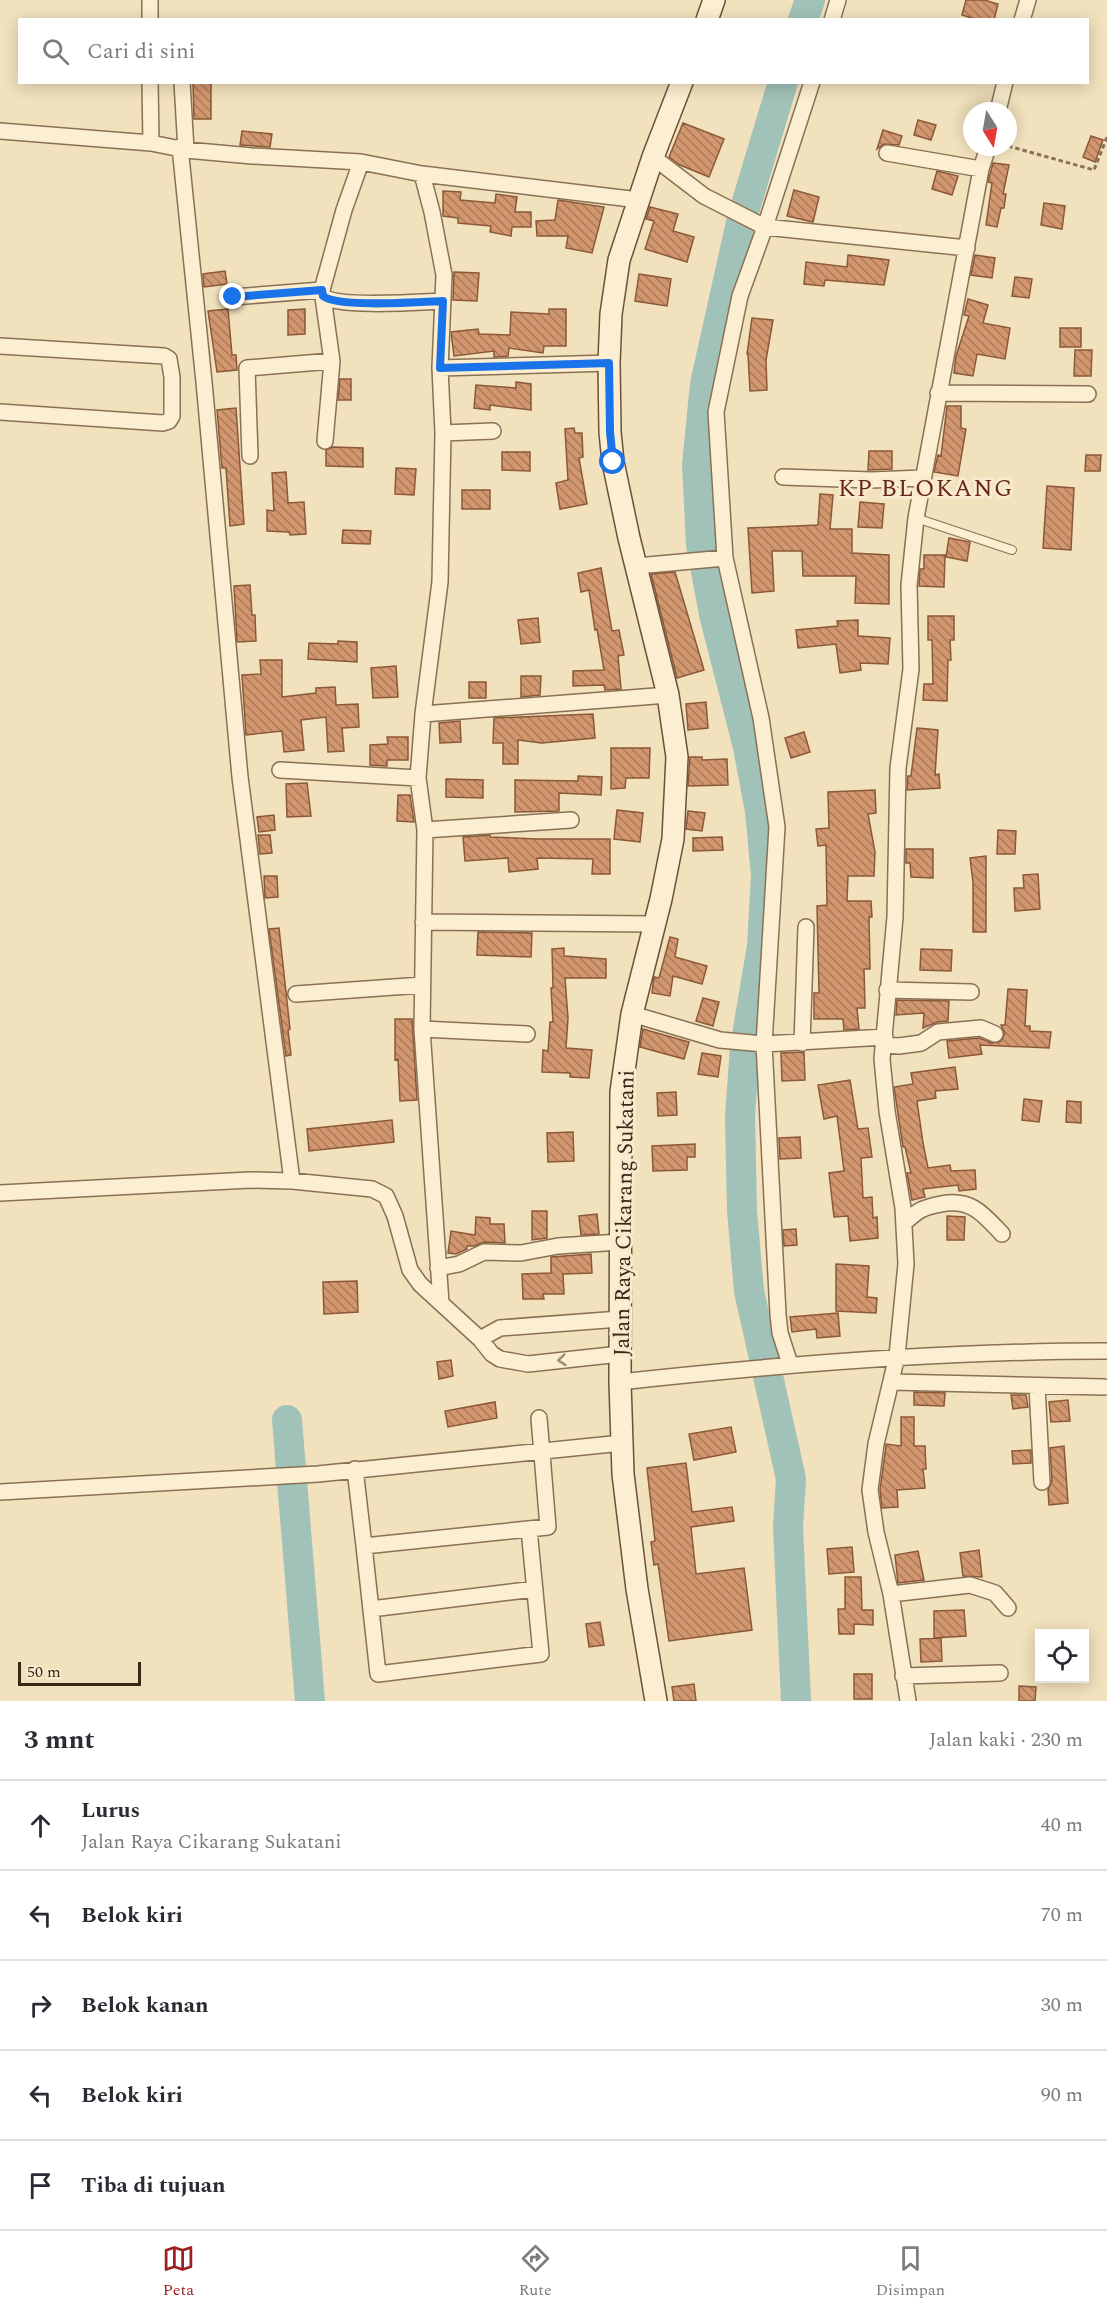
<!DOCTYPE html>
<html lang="id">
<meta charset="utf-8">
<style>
body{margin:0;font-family:Spectral,serif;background:#f7f7f7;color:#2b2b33}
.controls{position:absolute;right:18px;bottom:18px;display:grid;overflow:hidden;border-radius:0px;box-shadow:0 3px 15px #0003}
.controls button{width:54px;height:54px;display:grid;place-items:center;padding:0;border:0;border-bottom:2px solid #e1e1e2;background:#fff;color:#2b2b33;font:30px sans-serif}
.compass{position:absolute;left:963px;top:102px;width:54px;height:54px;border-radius:50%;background:#fff;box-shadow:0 3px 15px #0003;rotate:169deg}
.scale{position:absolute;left:18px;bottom:15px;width:123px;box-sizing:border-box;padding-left:6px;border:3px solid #38281a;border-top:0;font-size:16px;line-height:21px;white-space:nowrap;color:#38281a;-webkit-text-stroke:4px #f8ebcd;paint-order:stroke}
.stop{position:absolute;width:18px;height:18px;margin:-14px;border:4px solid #1a73e8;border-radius:50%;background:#fff}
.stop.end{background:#1a73e8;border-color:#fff;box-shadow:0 2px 6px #0008}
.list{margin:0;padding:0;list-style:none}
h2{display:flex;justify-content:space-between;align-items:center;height:78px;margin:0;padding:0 24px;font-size:26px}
h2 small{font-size:20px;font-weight:400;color:#7c7c81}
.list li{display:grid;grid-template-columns:39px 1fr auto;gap:18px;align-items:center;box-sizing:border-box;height:90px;padding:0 24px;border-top:2px solid #e1e1e2}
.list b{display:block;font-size:22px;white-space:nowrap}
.list p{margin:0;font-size:20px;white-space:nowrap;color:#7c7c81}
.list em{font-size:20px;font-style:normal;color:#7c7c81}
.icon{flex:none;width:33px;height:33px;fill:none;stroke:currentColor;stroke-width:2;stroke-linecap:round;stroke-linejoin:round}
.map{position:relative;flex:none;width:1107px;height:1701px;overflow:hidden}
.search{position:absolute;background:#fff;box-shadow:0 3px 15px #0003;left:18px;right:18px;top:18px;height:66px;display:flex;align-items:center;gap:15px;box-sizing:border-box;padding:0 21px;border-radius:0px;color:#7c7c81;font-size:22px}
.sheet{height:528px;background:#fff}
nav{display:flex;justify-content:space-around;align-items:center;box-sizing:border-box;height:84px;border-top:2px solid #e1e1e2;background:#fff;font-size:16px;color:#7c7c81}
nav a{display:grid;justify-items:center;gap:3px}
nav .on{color:#9e1f22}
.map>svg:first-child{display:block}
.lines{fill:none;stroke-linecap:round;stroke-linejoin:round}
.river{stroke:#a1c2b8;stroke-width:30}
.building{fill:url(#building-back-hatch);stroke:#8b5838;stroke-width:1.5}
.service-casing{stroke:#8a7054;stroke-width:10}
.minor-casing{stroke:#8a7054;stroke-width:18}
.secondary-casing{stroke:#6c5138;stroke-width:24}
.path{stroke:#8a7054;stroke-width:3;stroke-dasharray:4.5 3;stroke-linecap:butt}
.service{stroke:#fceed0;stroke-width:8}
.minor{stroke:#fceed0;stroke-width:15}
.secondary{stroke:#fceed0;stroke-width:21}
.oneway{stroke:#9a8b75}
.route{stroke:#1a73e8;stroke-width:8}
.labels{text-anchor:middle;stroke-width:6;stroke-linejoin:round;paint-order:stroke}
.street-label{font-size:22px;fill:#38281a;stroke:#f8ebcd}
.neighbourhood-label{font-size:24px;letter-spacing:1.5px;fill:#682616;stroke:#f8ebcd}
</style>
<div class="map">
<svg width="1107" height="1701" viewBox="0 0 1107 1701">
<defs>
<pattern id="building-back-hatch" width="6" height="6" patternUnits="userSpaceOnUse" patternTransform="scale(1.5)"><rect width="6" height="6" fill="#d3976f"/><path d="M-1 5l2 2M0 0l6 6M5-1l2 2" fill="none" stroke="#ac7b5a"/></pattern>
</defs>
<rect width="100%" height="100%" fill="#f1e1bc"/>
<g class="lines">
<path class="river" d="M803 20 810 0
M783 82 742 218 705 384 697 465 701 544 714 614 748 747 760 811 766 875 762 946 745 1047 740 1116 742 1211 749 1291 791 1479 788 1527 796 1701
M287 1420 310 1701"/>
</g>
<path class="building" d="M966 0H984L998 4 994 20H978L962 15Z
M193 82H211V119H194Z
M918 120 936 125 931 140 914 135Z
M683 123 724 139 709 177 680 165 669 157Z
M883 130 902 136 899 145 884 144 877 149Z
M242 131 272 134 270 147 240 145Z
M1091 136 1103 140 1095 162 1083 157Z
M993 163 1009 165 1003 194H1006L1004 208H1001L997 227 986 225 992 183 988 182Z
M937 171 958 176 952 195 932 189Z
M794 190 819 197 813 222 787 216Z
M443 191 461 192 460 200 495 203 496 194 517 197 515 212H531V227H512L511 236 490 232 491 226 458 223V218L443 216Z
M558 200 604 207 592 253 566 248 568 236H537L536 221 555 220Z
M1044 203 1065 206 1062 229 1041 225Z
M650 207 678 214 673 231 694 237 687 262 645 249 654 221 646 219Z
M848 255 889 260 884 285 825 280 824 286 804 284 806 262 847 267Z
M975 255 995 258 992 278 971 275Z
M225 271 227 284 204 287 203 274Z
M454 272 479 273 477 301 453 300Z
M639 274 671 279 667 306 635 301Z
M1015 277 1032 279 1029 298 1012 296Z
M968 299 988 305 983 323 1010 328 1005 359 977 354 973 376 954 373 956 356 969 316 964 315Z
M228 309 232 355H236L237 370 217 372 208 311Z
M305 309V334L288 335V310Z
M549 309H566V346H544L543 353 509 348 508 356 494 357V351L454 356 451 332 478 329 479 334 510 335 511 312 549 314Z
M752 318 773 320 766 360 767 390 750 391 748 354H747Z
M1060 328H1081V347H1060Z
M1075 350H1092L1091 376H1074Z
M340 379H351V400H338Z
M516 382 531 384V410L490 405V410L474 408 476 385 516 388Z
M947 406H961V428L966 429 958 476 934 472 938 455 941 456Z
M236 408 244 524 230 526 226 468H222L217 410Z
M574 428 575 433H582L583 457 579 458 587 504 560 509 556 483 568 480 565 429Z
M332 447 363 448V467L326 466V450Z
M869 451H892V469L868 470Z
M502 452H530V471L502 470Z
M1086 455H1101L1100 471H1085Z
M396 468 416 469 414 495 395 494Z
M286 472 288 503 304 502 306 534 290 535 289 532 267 531V510L274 511 272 473Z
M1047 486 1074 488 1071 550 1043 548Z
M462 490H490V509H462Z
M820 494 833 495 830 529H852V553L889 555V604L855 603 856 576H803L802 551H772L774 591 752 593 748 528 818 525Z
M860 502 884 504 882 528 858 527Z
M343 530 371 531 370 544 342 543Z
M949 538 970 542 967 561 946 557Z
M924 555H945L944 587 919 586 920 569H924Z
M601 568 612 631 619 630 624 655 618 656 621 689 605 690 604 685 573 686V671L604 670 597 629 595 630 589 590 581 592 578 573Z
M675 572 704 670 677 678 651 574Z
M250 585 252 615H255L256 641 237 642 234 586Z
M928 616H954V640H950L951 660H948L947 701 923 700 924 684H933L932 640H928Z
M538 618 540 642 521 644 518 620Z
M858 620V636L890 638 888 664 860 663 861 670 840 673 836 644 798 648 796 630 838 626 837 621Z
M338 641 357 642V662L308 659 309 643 338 644Z
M260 660H282V697L316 693V688L335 687 336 705 358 704 359 727 342 728 344 751 328 752 326 717 301 720 304 750 284 752 282 731 246 735 242 675 261 674Z
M396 666 398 697 373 698 371 668Z
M521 676H541L540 695 521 697Z
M469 682H486V698H469Z
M706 702 708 728 688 730 686 704Z
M593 714 595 738 542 743 518 740V764H503V743H493L494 718Z
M460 721 461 742 440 743 439 723Z
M917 728 938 730 935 775 939 774 940 788 907 790 908 776H911Z
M804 732 810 752 791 758 785 738Z
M387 737H408V760H387V766L370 765V745L388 744Z
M611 748H650L649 778H626L625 788 611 789Z
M690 757H702V760L727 759 728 785 688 786Z
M578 776 602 777 601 795 559 793V811L515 812V780L578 781Z
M446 779 483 780V798L446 797Z
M307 783 311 816 287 817 286 784Z
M875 790 876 813 868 814 875 852 874 876H848L847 901H871L872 917H869L870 969H864L865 1008H857L859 1029 844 1030 843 1019H814V993H819L817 906 827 905 826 845 818 846 816 829 829 828 828 792Z
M398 795H410L414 822 397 821Z
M617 810 643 813 640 842 614 839Z
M688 811 705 813 702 831 686 829Z
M274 815 275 830 259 832 257 817Z
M998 830 1016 831 1015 854H997Z
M258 835H270L272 853 260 854Z
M490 835V837L537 839H610V874H592L593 859 537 858 538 869 509 872 508 858 465 861 463 837Z
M722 837 723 850 693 851V838Z
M906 849H933V878L911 877 910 863H906Z
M986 856V932H973V882L970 858Z
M1038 874 1040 909 1015 911 1014 888H1024L1023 875Z
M264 876H277L278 897 265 898Z
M279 928 290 1029 288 1030 291 1055 286 1056 269 929Z
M478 932 532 933 531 957 477 955Z
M670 937 678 939 675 957 707 966 702 984 673 976 670 996 652 993 654 977 659 978Z
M564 948V956L606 959V978H565L568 1018 566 1048 592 1050 589 1078 570 1077V1073L542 1072 543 1050 548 1051 550 1022H553L551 988H553L552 949Z
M921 949 952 950 951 971 920 970Z
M1008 989 1027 990 1025 1026H1030V1031L1051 1032 1049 1048 980 1045 982 1054 949 1058 947 1041 979 1038 992 1043 1001 1041 1005 1033 1001 1025H1005Z
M703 998 719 1002 713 1026 696 1021Z
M897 1000 949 1001 948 1021 937 1022 923 1028 924 1013 896 1015Z
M395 1019H412L417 1100 400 1101 398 1059 395 1060Z
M643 1029 689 1042 684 1059 640 1047Z
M804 1052 805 1080 782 1081 781 1053Z
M702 1053 721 1056 718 1077 698 1074Z
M955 1067 958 1089 935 1091 936 1098 917 1101 923 1143 928 1168 950 1165 951 1171 975 1170 976 1189 959 1191 958 1185 923 1189 925 1197 912 1200 907 1173H911L905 1147H903L894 1087 913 1084 911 1073Z
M850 1080 858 1129 868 1128 872 1157 861 1158 863 1198 872 1197 873 1218 877 1217 878 1238 850 1241 848 1216 834 1217 829 1173 844 1171 837 1116 824 1119 818 1085Z
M676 1092 677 1115 658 1116 657 1093Z
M1024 1099 1042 1101 1039 1122 1022 1120Z
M1067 1101 1081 1102V1123L1066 1122Z
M392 1120 394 1142 309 1151 307 1129Z
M573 1132 574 1161 548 1162 547 1133Z
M800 1137 801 1158 780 1159 779 1138Z
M695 1144V1157H687V1170L653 1171 652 1146Z
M532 1211H547V1238L532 1240Z
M597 1214 599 1234 581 1235 579 1216Z
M947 1216 965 1217 964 1240H947Z
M476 1217 490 1218V1224H504L505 1243 484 1242 474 1246H467V1249L456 1254 448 1253 451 1231 475 1235Z
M796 1229 797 1245 784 1246 783 1230Z
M591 1254 592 1273 563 1274 564 1294H543L544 1299H523L522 1274 551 1273V1257Z
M836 1264 869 1266 867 1297 877 1298 876 1313 836 1311Z
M357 1281 358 1312 324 1314 323 1282Z
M838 1313 840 1336 817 1338 816 1329 792 1332 790 1317Z
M451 1360 453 1376 439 1379 437 1362Z
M914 1392 945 1393 944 1406 914 1405Z
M1011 1395H1026L1028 1407 1013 1409Z
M1068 1400 1070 1421 1051 1422 1049 1402Z
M495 1402 497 1418 448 1427 445 1411Z
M901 1417H914V1446H925L926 1469H923L925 1488 897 1490 898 1507 882 1508 880 1490 886 1446V1444L901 1446Z
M731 1427 736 1452 694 1460 689 1434Z
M1064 1446 1068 1503 1049 1505 1048 1490 1052 1481 1050 1448Z
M1031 1450V1463L1013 1464 1012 1451Z
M686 1463 692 1512 732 1507 734 1521 691 1527 696 1574 744 1568 752 1630 669 1641 658 1564 654 1565 651 1542 655 1541 647 1468Z
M852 1547 854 1572 829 1574 827 1549Z
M979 1550 982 1577 963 1576 960 1553Z
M918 1551 924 1580 898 1583 895 1555Z
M845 1577H861L862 1610H873V1625L854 1624V1634H839L838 1609H845Z
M964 1610 966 1636 934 1638V1611Z
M600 1622 604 1645 589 1647 586 1624Z
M941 1638 942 1661 921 1662 920 1639Z
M854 1674H872V1699H854Z
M694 1684 696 1701H674L672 1687Z
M1019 1686 1036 1687 1035 1701H1019Z"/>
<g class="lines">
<defs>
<path id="service" d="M916 518 1012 550"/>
<path id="minor" d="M150 0V20
M832 20 838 0
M1022 20 1028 0
M150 82 151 143
M182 82 186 150
M998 111 1005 82
M0 131 151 143 186 150 252 156 361 162 422 174 639 200
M180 147 204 382 240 777 292 1181
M887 153 981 169
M653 157 704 196 765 227 967 248
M422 174 432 212 444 275 440 368 443 433 440 582 423 714 418 778 425 830 422 1029 441 1303
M323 296C336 308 421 302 443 301
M233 297 322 290
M0 346 164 356 169 359 172 377V416L169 421 163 423 0 412
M440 368 609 363
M938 393 1088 394
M443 433 493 431
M325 441 332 361 322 290 344 210 361 162
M250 456 247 368 332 361
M783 477 871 480 923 478
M637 566 725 558
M423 714 668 695
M280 770 418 778
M425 830 571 820
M423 922 654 924
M887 990 971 992
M296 994 422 985
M632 1014 720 1040 764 1044 885 1037
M422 1029 527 1034
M802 1043 806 927
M884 1045 899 1046 921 1043 938 1032 981 1028 995 1034
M0 1193 250 1180 292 1181 372 1189 386 1196 395 1216 410 1270 420 1284 480 1339 492 1354 500 1359 528 1364 620 1354
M904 1223C919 1210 921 1208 941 1204 971 1198 983 1214 1002 1234
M438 1268 459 1264 484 1252 521 1253 558 1246 620 1242
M480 1339 500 1328 620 1319
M790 1364 780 1333 778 1314 764 1044 777 827 761 718 725 558 716 412 740 296 765 227 812 82
M620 1382C783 1364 944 1351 1107 1351
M892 1382 1104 1387
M1037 1386 1042 1482
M355 1469 364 1546 548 1527 539 1418
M0 1492 318 1474 622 1443
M364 1546 378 1674 541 1654 529 1529
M891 1594 970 1585 995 1593 1008 1608
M371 1609 535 1589
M903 1676 1000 1673
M908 1701 891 1594 876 1532 870 1490 876 1444 897 1356 906 1264 903 1208 887 1111 882 1059 895 917 898 768 911 669 909 585 916 518 981 169 988 147"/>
<path id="secondary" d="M707 20 714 0
M656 1701 637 1589 623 1474 620 1382 621 1092 632 1014 661 899 673 839 677 757 668 695 629 538 613 462 610 432 609 363 611 314 619 260 653 157 682 82"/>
</defs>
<use href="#service" class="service-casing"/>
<use href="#minor" class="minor-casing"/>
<use href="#secondary" class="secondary-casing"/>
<path class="path" d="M1008 146 1094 170 1107 137"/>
<use href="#service" class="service"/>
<use href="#minor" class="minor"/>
<use href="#secondary" class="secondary"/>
</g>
<defs><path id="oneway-chevron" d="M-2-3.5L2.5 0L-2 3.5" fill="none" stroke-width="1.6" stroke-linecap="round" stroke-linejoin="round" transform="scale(1.5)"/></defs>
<use class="oneway" href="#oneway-chevron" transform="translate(562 1360) rotate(174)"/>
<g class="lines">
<path class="route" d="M233 297 322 290 323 296C337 308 420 302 443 301L440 368 609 363 610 432 613 462"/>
</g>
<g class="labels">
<g class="street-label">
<text transform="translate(623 1213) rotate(-89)" y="8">Jalan Raya Cikarang Sukatani</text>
</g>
<g class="neighbourhood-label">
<text x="926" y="496">KP BLOKANG</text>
</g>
</g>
</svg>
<div class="controls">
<button><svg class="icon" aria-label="locate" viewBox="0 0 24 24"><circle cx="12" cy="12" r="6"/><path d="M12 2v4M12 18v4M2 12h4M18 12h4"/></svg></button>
</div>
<svg class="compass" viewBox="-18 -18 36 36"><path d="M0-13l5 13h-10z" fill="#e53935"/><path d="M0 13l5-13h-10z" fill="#7c7c81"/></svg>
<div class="scale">50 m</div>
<div class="stop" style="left:613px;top:462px"></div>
<div class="stop end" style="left:233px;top:297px"></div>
<div class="search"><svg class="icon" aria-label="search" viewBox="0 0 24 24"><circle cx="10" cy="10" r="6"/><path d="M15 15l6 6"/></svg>Cari di sini</div>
</div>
<section class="sheet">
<h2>3 mnt<small>Jalan kaki · 230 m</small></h2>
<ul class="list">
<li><svg class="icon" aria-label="ahead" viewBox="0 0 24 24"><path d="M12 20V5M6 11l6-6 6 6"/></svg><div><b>Lurus</b><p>Jalan Raya Cikarang Sukatani</p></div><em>40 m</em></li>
<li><svg class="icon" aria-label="left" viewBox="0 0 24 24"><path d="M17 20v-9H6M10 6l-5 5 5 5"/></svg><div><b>Belok kiri</b></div><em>70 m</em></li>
<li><svg class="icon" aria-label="right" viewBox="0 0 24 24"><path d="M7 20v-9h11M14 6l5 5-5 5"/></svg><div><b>Belok kanan</b></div><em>30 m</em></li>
<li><svg class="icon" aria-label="left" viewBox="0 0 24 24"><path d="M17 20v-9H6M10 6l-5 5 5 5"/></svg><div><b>Belok kiri</b></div><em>90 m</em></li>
<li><svg class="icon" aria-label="arrive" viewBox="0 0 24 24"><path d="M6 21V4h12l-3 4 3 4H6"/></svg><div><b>Tiba di tujuan</b></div></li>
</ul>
</section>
<nav>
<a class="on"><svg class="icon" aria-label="map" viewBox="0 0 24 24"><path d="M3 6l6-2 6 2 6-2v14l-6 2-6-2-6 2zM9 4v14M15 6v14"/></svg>Peta</a>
<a><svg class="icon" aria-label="directions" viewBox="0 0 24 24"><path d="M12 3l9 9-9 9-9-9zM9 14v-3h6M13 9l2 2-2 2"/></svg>Rute</a>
<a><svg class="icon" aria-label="saved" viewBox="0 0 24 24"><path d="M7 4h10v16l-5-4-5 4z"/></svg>Disimpan</a>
</nav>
